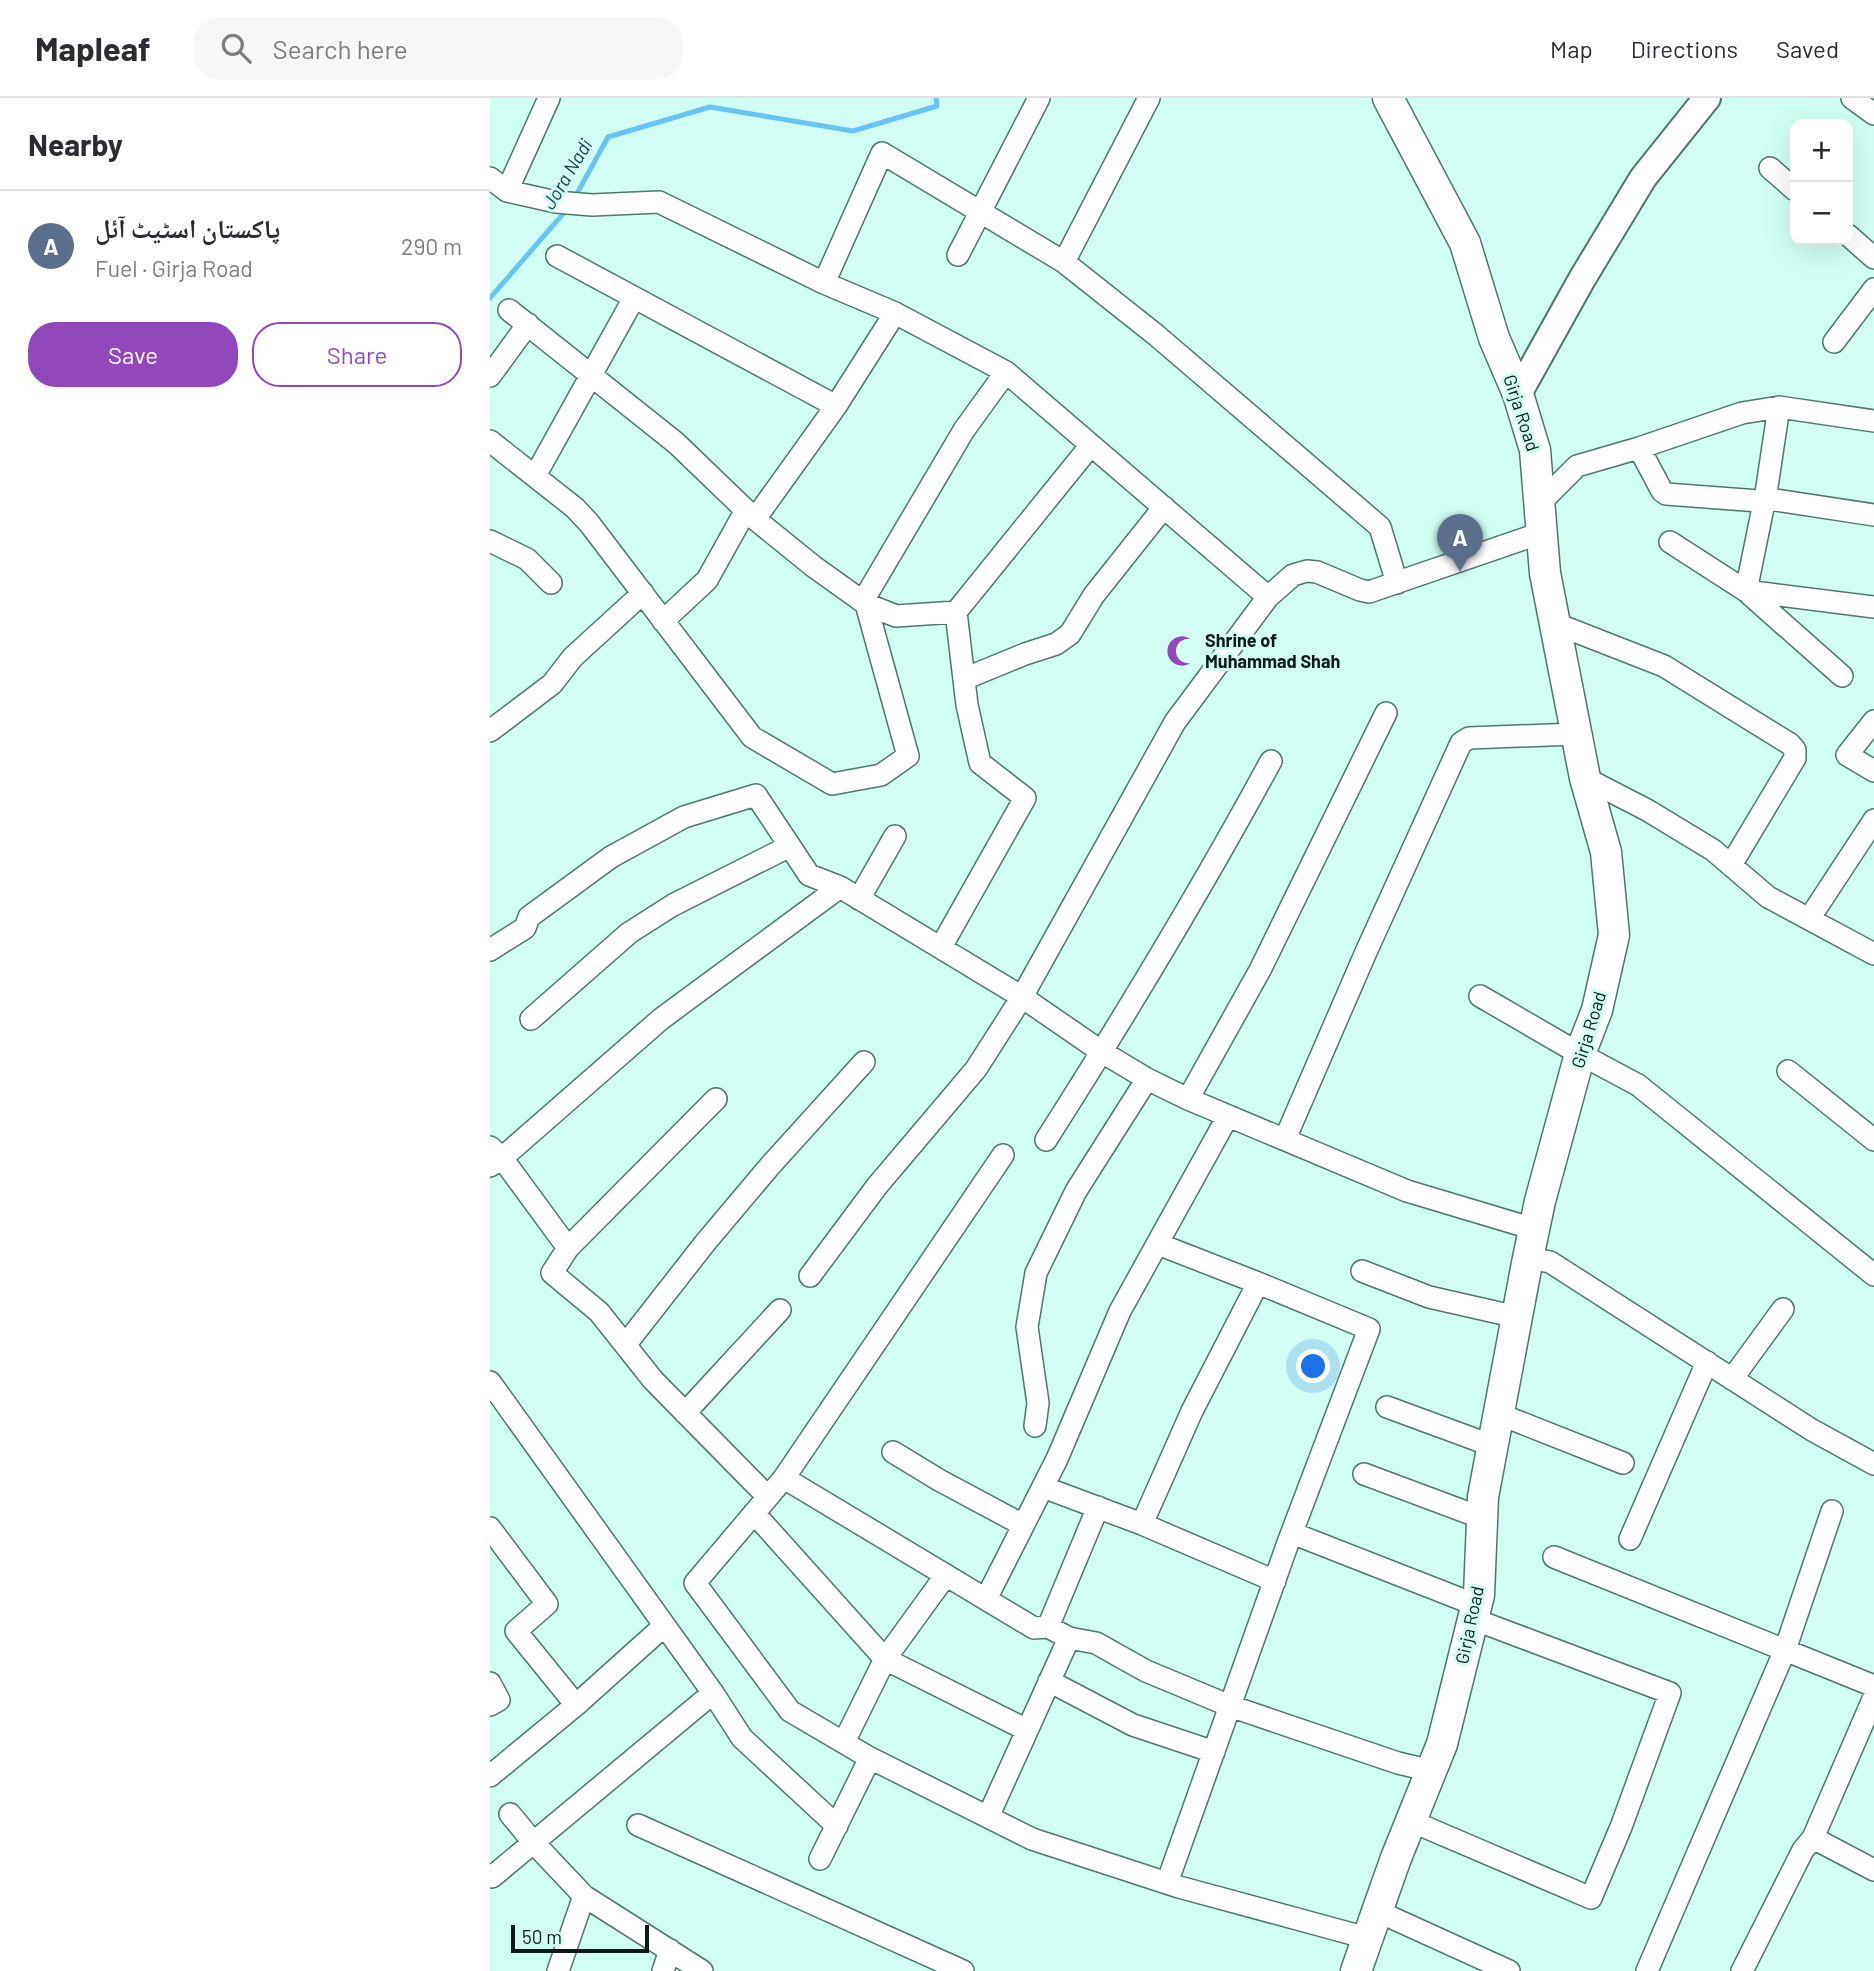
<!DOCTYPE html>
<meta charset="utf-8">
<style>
body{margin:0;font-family:Barlow,"Noto Naskh Arabic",sans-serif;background:#f7f7f7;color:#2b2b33}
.controls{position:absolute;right:21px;top:21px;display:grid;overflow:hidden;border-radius:14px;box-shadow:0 7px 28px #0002}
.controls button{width:63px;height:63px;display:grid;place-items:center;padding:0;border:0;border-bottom:2px solid #e1e1e2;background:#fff;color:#2b2b33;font:35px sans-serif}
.scale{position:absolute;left:21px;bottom:18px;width:138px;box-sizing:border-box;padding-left:7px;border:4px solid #091b17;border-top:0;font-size:19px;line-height:24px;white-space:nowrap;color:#091b17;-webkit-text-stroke:5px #d1fef3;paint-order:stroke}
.you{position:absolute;left:824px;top:1269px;width:24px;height:24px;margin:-18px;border:5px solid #fff;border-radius:50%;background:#1a73e8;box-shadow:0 0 0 10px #1a73e833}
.badge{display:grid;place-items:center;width:46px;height:46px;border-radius:50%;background:#9148ba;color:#fff;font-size:23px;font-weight:700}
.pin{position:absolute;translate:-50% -58px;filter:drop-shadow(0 2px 4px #0008)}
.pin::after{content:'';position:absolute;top:37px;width:24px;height:21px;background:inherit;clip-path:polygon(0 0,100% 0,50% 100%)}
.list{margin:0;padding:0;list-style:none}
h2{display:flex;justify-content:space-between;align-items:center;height:91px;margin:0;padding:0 28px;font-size:30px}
h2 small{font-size:23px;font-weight:400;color:#7c7c81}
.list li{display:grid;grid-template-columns:46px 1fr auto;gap:21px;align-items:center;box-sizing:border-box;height:112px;padding:0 28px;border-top:2px solid #e1e1e2}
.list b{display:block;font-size:26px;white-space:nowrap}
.list p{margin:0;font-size:23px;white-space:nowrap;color:#7c7c81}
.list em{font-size:23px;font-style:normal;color:#7c7c81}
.actions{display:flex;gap:14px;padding:21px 28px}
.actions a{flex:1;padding:16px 0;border:2px solid #9148ba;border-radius:28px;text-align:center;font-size:24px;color:#9148ba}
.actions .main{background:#9148ba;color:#fff}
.icon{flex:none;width:38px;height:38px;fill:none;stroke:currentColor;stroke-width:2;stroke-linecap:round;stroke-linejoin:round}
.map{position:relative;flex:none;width:1384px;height:1873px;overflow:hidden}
header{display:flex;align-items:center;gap:42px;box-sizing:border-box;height:98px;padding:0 35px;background:#fff;border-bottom:2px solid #e1e1e2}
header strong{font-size:33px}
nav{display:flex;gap:38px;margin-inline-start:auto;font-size:24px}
.search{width:490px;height:63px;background:#f7f7f7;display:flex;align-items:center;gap:18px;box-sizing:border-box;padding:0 24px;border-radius:28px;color:#7c7c81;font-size:26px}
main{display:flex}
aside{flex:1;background:#fff}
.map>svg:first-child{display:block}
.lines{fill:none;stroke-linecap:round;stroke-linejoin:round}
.stream{stroke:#67c5f3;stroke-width:5}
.minor-casing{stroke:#4d776d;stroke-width:24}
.tertiary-casing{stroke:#4d776d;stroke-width:30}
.secondary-casing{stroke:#4d776d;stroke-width:33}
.minor{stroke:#fff;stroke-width:21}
.tertiary{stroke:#fff;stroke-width:26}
.secondary{stroke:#fff;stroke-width:30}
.labels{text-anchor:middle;stroke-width:6;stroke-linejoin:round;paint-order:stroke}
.street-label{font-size:18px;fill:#091b17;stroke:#d1fef3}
.poi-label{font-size:18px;font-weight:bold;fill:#091b17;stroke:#d1fef3;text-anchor:start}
.water-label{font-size:19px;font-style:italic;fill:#133d50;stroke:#d1fef3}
</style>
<header>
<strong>Mapleaf</strong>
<div class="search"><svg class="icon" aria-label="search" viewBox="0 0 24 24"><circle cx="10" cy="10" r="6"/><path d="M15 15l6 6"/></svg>Search here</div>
<nav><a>Map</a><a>Directions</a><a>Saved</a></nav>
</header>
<main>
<aside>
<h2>Nearby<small></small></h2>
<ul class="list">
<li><span class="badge" style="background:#5c6f8a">A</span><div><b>پاکستان اسٹیٹ آئل</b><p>Fuel · Girja Road</p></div><em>290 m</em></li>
</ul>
<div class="actions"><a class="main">Save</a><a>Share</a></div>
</aside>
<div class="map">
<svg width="1384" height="1873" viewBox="0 0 1384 1873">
<rect width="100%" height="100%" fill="#d1fef3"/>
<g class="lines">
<path class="stream" d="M84 101 118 39 220 9 363 33 447 8 446 0
M0 200 79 109"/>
<defs>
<path id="minor" d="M1362 0 1384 16
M1280 70 1305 92
M0 80 17 93 66 104 102 107 169 104 334 185 405 215 516 274 778 499
M17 93 59 0
M1358 137 1384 160
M468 157 549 0
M67 158 346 308
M574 164 659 0
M334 185 392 55 574 164 666 237 890 429 907 485
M19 212 186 345 265 421 323 468 376 506 406 518 466 514
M1344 244 1384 191
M0 278 38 226
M1289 309 1276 395 1256 493 1384 509
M0 343 85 410 99 425 262 639 342 686 391 677 418 658 376 506
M1149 350 1172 393 1176 396 1269 403 1273 400 1384 417
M45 378 144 200
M1049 406 1087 368 1149 350 1252 315 1289 309 1384 323
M265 421 346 308 405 215
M0 443 37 461 61 485
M1180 444 1256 493 1352 578
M373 503 474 332 516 274
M173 523 217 482 256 412
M1064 525 1174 568 1300 646 1305 652V660L1241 767
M474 581 535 556 566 546 580 536 604 497 674 409
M1384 623 1357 657 1384 673
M0 633 62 586 83 559 153 495
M1095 680 1157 712 1223 752 1278 799 1384 856
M369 801 405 738
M1319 821 1384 722
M451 849 535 700 490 665 477 607 466 514 601 347
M0 852 35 830 39 819 121 759 194 719 266 697 319 777 350 789
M990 898 1090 956 1148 987 1384 1177
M41 921 139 835 183 807 300 748
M1298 973 1384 1042
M698 1001 770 872 896 615
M795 1041 876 854 971 645 979 640 1085 636
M556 1042C635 918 711 792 781 663
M0 1049 12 1060 78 1150 62 1175 109 1214 163 1282 278 1399
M0 1068 12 1060 171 921 350 789 532 899 612 954 657 981 698 1001 917 1093 1044 1131
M668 1146 768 1185
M78 1150 226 1001
M1038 1160 1060 1164 1322 1332 1384 1366
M872 1173 939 1199 1027 1219
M320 1178 387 1088 486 971 532 899 685 624 778 499 803 477 817 473 827 474 870 492 879 494 1051 435
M136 1246 215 1145 279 1069 374 964
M1242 1281 1293 1211
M0 1284 223 1595
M897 1309 1003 1348
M195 1315 290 1212
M1009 1316 1133 1365
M545 1328 548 1305 537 1229 546 1175 586 1093 657 981
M403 1354 449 1382 533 1427
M874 1376 992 1420
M294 1380 513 1057
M553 1389 652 1426 785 1483
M264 1415 395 1561 537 1632
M652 1426 702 1313 768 1185 879 1231 799 1442 677 1785
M0 1430 57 1506 26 1533 86 1607
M802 1435 986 1507
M1140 1441 1217 1264
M1064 1459 1384 1588
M496 1501 567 1361 630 1213 738 1018
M558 1529 608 1409
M579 1540 606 1545 656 1573 740 1608 908 1665 942 1673
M559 1583 643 1627 724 1654
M0 1585 9 1602 0 1607
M354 1644 395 1561 456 1477
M0 1678 86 1607 174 1528
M20 1716 43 1744 94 1798 68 1873
M498 1719 579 1540 558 1529 544 1530 294 1380 205 1485 300 1613 380 1660 542 1741 689 1789 877 1840
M921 1723 1101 1800 1131 1729 1180 1595 983 1521
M148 1727 473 1873
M1323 1740 1384 1772
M330 1761 380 1660
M0 1777 2 1779 223 1595 252 1640 347 1728
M94 1798 212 1873
M887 1813 1019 1873
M173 1873 180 1852
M1157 1873 1295 1552 1342 1413
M1252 1873 1313 1752 1323 1740 1384 1599"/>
<path id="tertiary" d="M1028 296 1092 181 1153 80 1217 0"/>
<path id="secondary" d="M866 1873 906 1760 952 1646 989 1497 993 1399 1038 1160 1050 1103 1090 956 1107 912 1124 837 1116 754 1095 680 1055 475 1045 352 1028 296 1004 240 975 145 898 0"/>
</defs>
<use href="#minor" class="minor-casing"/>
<use href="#tertiary" class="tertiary-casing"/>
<use href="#secondary" class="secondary-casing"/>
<use href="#minor" class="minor"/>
<use href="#tertiary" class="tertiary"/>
<use href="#secondary" class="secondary"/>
</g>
<defs>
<symbol id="mosque-bare" viewBox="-9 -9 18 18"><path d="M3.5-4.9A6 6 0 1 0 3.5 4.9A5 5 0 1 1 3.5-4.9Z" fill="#9148ba" stroke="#d1fef3" stroke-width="2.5" paint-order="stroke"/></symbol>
</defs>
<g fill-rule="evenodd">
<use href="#mosque-bare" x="670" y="531" width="44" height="44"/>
</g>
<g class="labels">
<g class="street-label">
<text transform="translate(1031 315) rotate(72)" y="6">Girja Road</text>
<text transform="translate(1099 932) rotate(-73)" y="6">Girja Road</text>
<text transform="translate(980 1527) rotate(-78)" y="6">Girja Road</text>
</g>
<g class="poi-label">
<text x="715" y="549">Shrine of<tspan x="715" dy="21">Muhammad Shah</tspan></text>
</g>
<g class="water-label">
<text transform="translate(77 76) rotate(-59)" y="7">Jora Nadi</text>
</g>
</g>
</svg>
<div class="controls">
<button>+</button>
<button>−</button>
</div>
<div class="scale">50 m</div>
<div class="you"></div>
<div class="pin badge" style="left:970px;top:474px;background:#5c6f8a">A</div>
</div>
</main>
